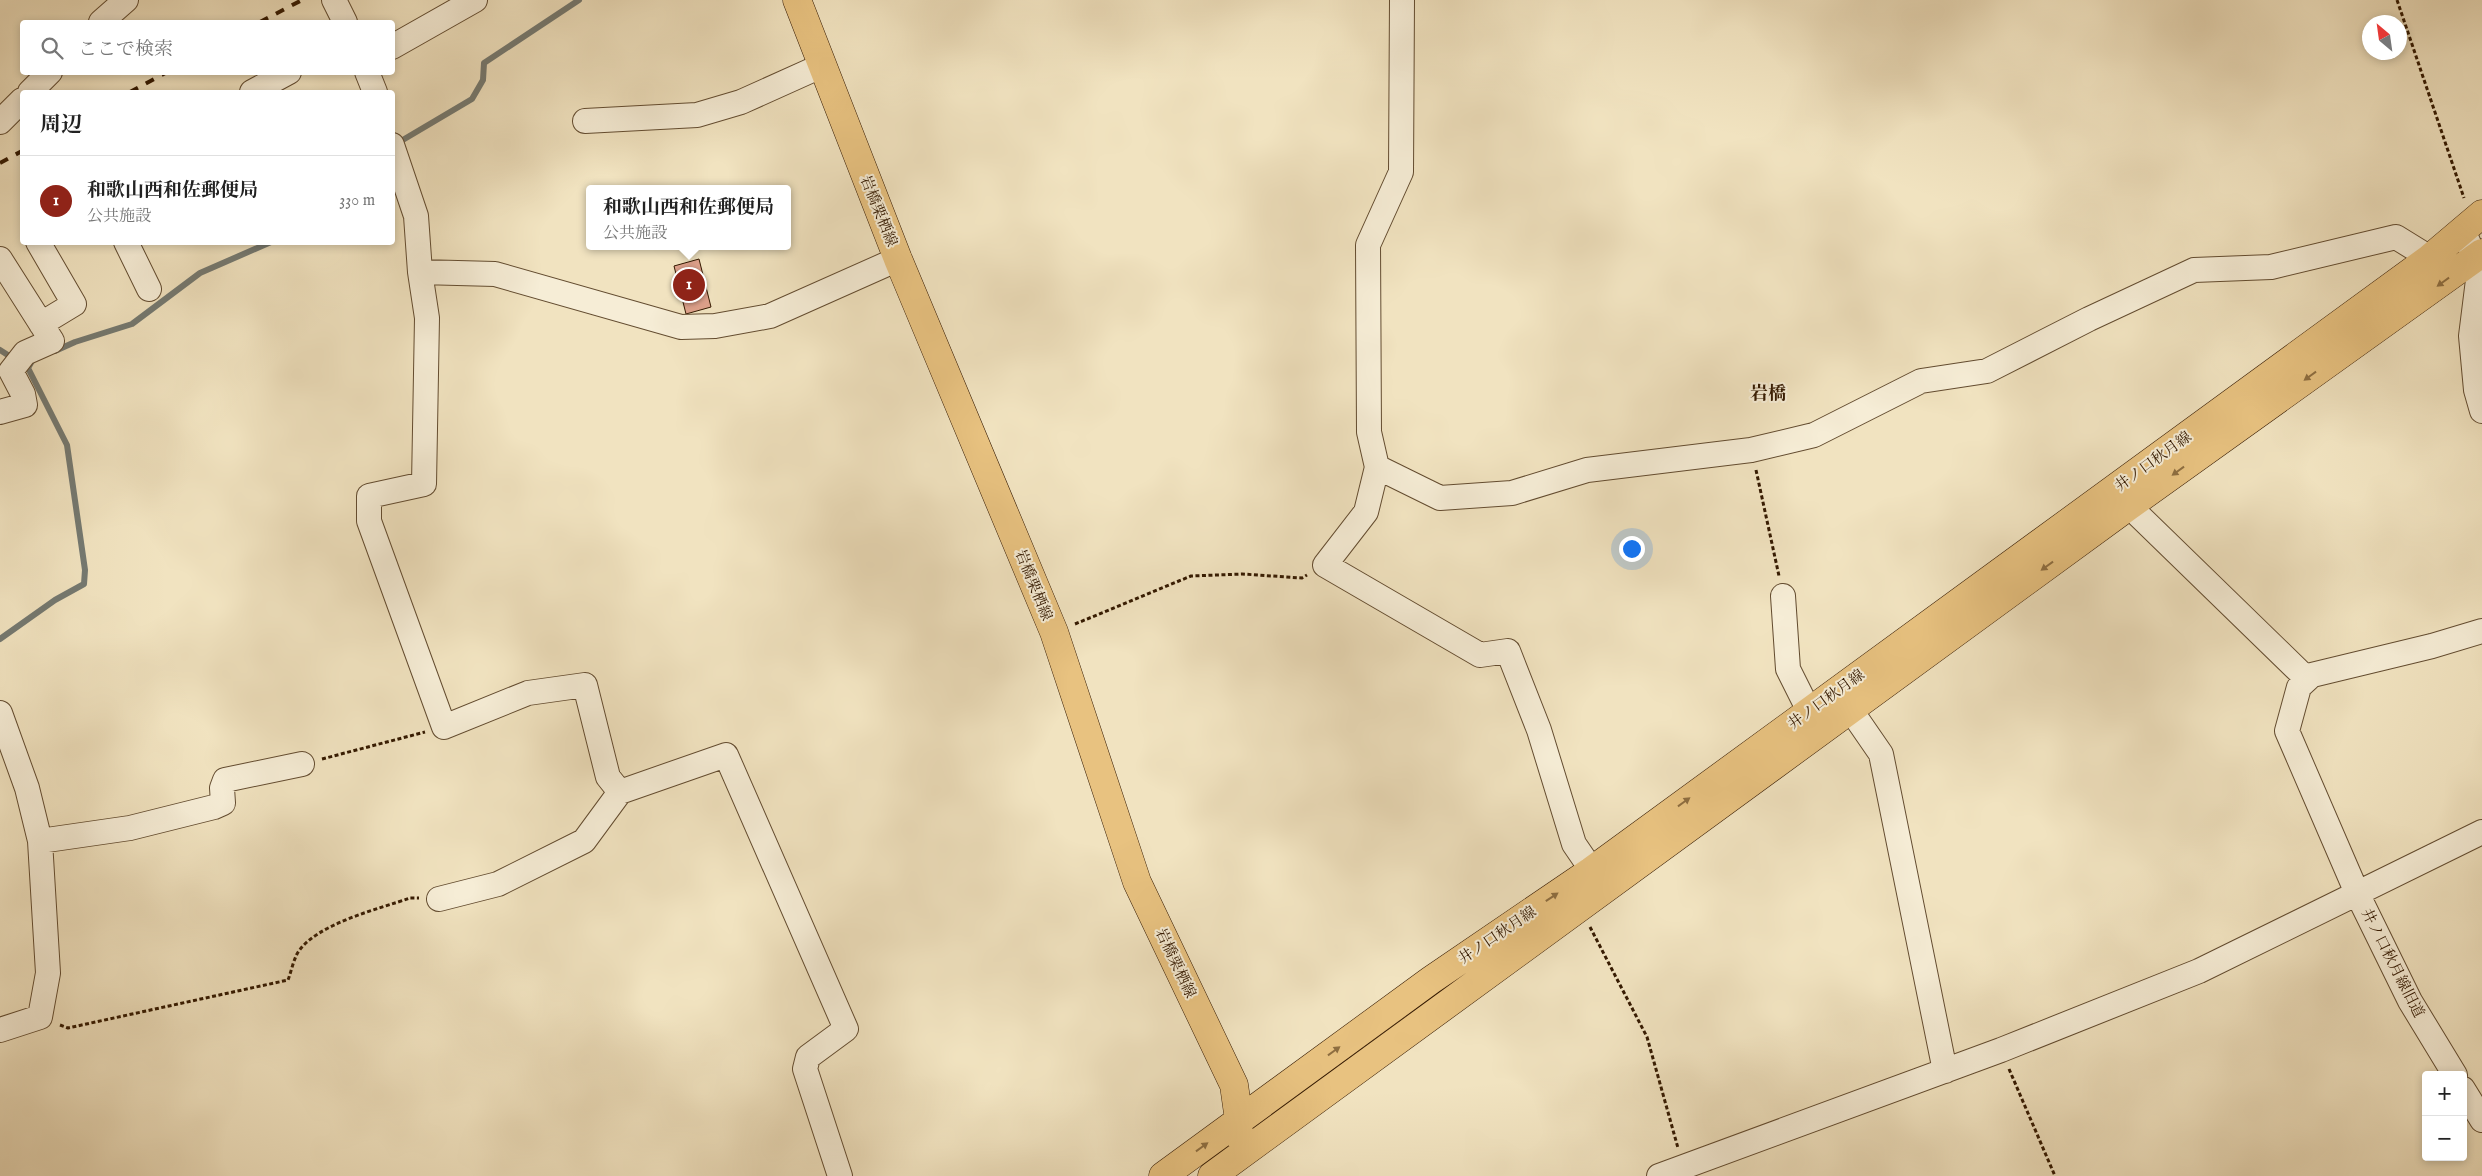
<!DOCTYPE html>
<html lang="ja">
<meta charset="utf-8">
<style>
body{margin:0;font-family:"IM FELL English","Noto Serif JP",serif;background:#f6f6f6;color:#222}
.controls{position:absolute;right:15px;bottom:15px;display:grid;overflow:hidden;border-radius:5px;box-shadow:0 2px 8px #0003}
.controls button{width:45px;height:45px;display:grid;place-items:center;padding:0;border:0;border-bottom:1px solid #e0e0e0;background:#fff;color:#222;font:25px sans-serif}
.compass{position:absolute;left:2362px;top:15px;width:45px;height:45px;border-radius:50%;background:#fff;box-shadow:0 2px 8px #0003;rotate:331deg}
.you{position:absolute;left:1631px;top:548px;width:18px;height:18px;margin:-12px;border:4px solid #fff;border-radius:50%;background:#1a73e8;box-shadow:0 0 0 8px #1a73e833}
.badge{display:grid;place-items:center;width:32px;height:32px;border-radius:50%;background:#8f2418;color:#fff;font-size:16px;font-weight:700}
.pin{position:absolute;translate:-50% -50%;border:2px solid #fff;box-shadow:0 1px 5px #0006}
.popup{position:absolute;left:586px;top:185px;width:205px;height:65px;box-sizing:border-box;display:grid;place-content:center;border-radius:5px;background:#fff;filter:drop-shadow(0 1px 4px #0005);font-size:16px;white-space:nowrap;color:#767676}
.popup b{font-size:19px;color:#222}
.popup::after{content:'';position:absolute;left:50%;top:100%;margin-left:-10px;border:10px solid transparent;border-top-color:#fff}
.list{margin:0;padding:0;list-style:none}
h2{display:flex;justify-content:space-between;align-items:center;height:65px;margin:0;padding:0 20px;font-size:21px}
h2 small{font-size:16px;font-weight:400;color:#767676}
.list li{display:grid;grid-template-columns:32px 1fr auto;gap:15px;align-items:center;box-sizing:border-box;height:90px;padding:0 20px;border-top:1px solid #e0e0e0}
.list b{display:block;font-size:19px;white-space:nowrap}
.list p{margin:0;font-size:16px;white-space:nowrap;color:#767676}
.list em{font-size:16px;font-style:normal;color:#767676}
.icon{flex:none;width:28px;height:28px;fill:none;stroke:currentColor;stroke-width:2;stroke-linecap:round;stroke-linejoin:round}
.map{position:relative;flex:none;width:2482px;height:1176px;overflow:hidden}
.search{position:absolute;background:#fff;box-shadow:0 2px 8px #0003;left:20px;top:20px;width:375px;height:55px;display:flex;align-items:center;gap:12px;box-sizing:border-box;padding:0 18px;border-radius:5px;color:#767676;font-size:19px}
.panel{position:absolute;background:#fff;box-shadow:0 2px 8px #0003;left:20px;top:90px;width:375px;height:155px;border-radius:5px}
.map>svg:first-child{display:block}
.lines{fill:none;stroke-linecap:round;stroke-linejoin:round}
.stream{stroke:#757a72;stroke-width:6}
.building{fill:#dea18b;stroke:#341900}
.minor-casing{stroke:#634c30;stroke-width:26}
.major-casing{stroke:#341900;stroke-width:29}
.path{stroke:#341900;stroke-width:3;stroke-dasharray:4 2.5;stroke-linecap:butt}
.minor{stroke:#f6edd6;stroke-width:24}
.major{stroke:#e8c280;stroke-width:28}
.rail{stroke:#341900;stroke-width:4;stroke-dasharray:9 9;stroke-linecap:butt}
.oneway{fill:#8e6e40}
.labels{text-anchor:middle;stroke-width:4;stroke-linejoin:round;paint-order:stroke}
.street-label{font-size:15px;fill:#341900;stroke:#f6edd6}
.quarter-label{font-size:18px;font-weight:bold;fill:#341900;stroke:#f6edd6}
</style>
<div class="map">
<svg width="2482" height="1176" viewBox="0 0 2482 1176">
<rect width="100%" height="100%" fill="#f1e3c0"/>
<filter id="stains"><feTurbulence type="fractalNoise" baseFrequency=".004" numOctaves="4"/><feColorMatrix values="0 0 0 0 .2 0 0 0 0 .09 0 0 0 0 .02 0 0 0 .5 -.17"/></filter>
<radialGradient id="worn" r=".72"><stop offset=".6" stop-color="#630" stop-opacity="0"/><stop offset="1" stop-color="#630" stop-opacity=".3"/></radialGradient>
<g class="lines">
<path class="stream" d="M401 146V141L472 99 483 80 484 63 579 0
M0 350 14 359
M55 351 75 342 132 324 200 273 271 242
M0 639 55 600 84 584 85 570 67 445 28 368 32 361"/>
</g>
<path class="building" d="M699 259 711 307 686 314 674 266Z"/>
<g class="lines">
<defs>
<path id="minor" d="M334 0 345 22
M1402 0 1401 172 1368 245 1369 432 1377 467 1366 512 1325 565 1480 655 1508 651 1539 730 1574 844 1602 885
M101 22 126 0
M392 47 475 0
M367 72 375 92
M30 92 50 72
M252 92 289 72
M585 121 697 115 741 102 821 66
M0 122 22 100
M392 145 416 216 420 272 427 318 424 484 369 496V521L444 727 528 693 585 685 608 777 620 792 726 755 846 1029 808 1057 805 1069 840 1176
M2463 230 2475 258 2478 280 2471 336 2476 390 2482 411
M38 242 74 304 41 324
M126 242 149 289
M0 259 52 341 25 353 11 371 23 394 25 405 0 412
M420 272 495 274 681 327 715 326 770 316 898 259
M1377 467 1440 498 1512 493 1587 470 1751 450 1814 435 1921 381 1987 371 2089 319 2194 270 2271 267 2396 237 2430 258
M2129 506 2307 679
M1783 596 1788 669 1809 711
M1850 709 1881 754 1945 1071
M0 713 27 788 40 841 48 973 40 1017 0 1030
M40 841 130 828 214 807 223 803 222 788 225 780 302 764
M439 899 498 884 584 841 620 792
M2455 1075 2410 1001 2357 893 2287 731 2299 687 2312 675 2432 646 2482 631
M2463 1089 2482 1120
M1659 1176 2001 1050 2199 971 2482 832"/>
<path id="major" d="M797 0 898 259 1054 632 1137 882 1234 1085 1239 1120 1238 1135
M1163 1176 1431 980 1591 871 2430 258 2482 214
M1212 1176 2129 506 2482 253"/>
</defs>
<use href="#minor" class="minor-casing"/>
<use href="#major" class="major-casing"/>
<path class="path" d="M2397 0 2464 198
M1756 470 1779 576
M1075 624 1191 576 1242 574 1302 578 1307 575
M322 759 425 732
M1590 927 1647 1037 1678 1148
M60 1025 68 1028 288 980C291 972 293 962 297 954 314 924 379 909 410 898H419
M2009 1069 2055 1176"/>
<use href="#minor" class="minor"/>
<use href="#major" class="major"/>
<path class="rail" d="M260 22 302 0
M130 92 167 72
M0 163 22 151"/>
</g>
<defs><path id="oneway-solid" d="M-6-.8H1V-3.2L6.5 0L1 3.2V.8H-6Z" transform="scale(1.25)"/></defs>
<g class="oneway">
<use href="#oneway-solid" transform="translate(2443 282) rotate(144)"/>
<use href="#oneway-solid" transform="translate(2310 376) rotate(144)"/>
<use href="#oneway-solid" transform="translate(2178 471) rotate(144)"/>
<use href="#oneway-solid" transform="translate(2047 566) rotate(144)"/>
<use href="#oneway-solid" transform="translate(1684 802) rotate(-36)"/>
<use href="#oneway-solid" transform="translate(1552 897) rotate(-34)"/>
<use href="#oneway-solid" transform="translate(1334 1051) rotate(-36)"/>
<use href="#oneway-solid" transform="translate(1202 1147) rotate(-36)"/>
</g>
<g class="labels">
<g class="street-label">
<text transform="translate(879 211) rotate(68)" y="5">岩橋栗栖線</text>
<text transform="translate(2153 461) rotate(-36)" y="5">井ノ口秋月線</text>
<text transform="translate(1034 585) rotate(68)" y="5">岩橋栗栖線</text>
<text transform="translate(1826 699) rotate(-36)" y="5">井ノ口秋月線</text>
<text transform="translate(1497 935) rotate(-34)" y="5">井ノ口秋月線</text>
<text transform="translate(1176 963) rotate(65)" y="5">岩橋栗栖線</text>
<text transform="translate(2393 963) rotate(63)" y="5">井ノ口秋月線旧道</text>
</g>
<g class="quarter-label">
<text x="1768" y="399">岩橋</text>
</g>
</g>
<rect width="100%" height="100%" filter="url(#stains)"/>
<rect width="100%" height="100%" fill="url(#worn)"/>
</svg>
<div class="controls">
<button>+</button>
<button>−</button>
</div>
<svg class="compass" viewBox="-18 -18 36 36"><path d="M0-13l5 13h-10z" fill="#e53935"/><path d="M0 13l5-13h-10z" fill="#767676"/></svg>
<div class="you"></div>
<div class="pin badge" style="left:689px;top:285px">1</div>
<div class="popup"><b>和歌山西和佐郵便局</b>公共施設</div>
<div class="search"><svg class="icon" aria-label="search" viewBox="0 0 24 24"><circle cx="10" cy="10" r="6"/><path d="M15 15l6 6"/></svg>ここで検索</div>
<section class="panel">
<h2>周辺<small></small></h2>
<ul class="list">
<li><span class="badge">1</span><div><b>和歌山西和佐郵便局</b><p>公共施設</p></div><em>330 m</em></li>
</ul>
</section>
</div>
